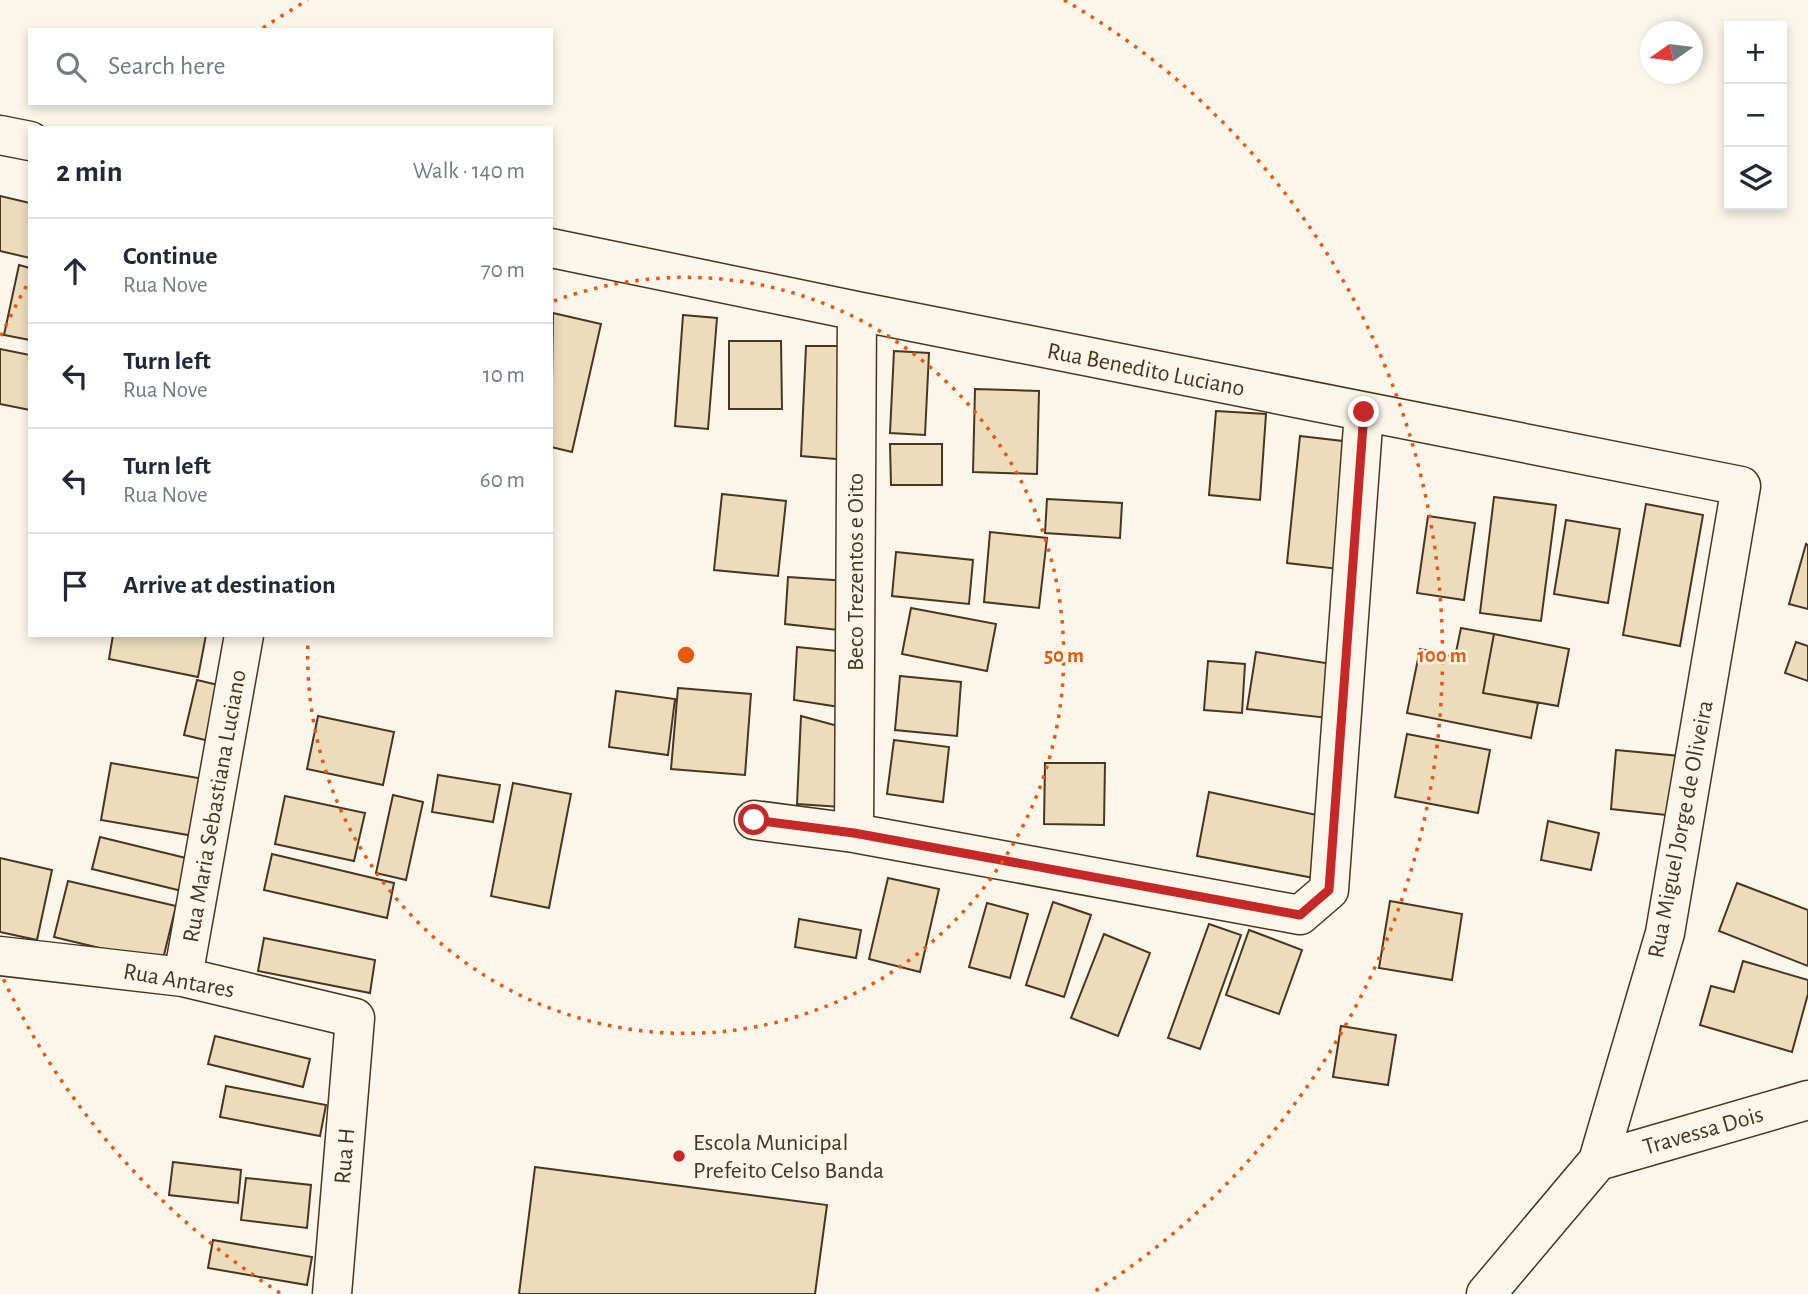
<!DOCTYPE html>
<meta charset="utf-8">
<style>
body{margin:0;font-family:"Alegreya Sans",sans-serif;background:#f2f2f3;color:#1f2937}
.controls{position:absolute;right:21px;top:21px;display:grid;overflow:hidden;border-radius:0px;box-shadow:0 4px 10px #0003}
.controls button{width:63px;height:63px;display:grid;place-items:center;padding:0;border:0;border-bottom:2px solid #e0e1e3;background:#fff;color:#1f2937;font:35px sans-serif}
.compass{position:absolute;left:1640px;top:21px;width:63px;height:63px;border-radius:50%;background:#fff;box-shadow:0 4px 10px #0003;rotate:256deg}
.stop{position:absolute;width:21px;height:21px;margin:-16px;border:5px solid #c62828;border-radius:50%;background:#fff}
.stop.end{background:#c62828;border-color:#fff;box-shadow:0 2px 7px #0008}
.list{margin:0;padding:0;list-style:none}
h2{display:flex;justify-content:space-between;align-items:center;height:91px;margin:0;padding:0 28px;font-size:30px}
h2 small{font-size:23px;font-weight:400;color:#747a83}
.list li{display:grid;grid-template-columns:46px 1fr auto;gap:21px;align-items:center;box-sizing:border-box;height:105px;padding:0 28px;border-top:2px solid #e0e1e3}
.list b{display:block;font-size:26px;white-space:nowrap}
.list p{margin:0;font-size:23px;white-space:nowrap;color:#747a83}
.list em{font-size:23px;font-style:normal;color:#747a83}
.icon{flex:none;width:38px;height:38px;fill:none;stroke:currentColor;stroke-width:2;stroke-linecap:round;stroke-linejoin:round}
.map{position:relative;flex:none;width:1808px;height:1294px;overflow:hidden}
.search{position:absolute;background:#fff;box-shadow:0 4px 10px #0003;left:28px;top:28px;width:525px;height:77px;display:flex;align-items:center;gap:18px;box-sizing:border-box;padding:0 24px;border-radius:0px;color:#747a83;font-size:26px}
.panel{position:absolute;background:#fff;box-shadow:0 4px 10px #0003;left:28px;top:126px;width:525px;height:511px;border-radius:0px}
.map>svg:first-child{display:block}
.building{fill:#ecdcbc;stroke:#4a3520;stroke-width:2}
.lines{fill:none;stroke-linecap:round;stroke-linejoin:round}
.street-casing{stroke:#4a3520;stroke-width:41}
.street{stroke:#fbf6e9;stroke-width:38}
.route{stroke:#c62828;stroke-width:9}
.ring{fill:none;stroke:#e8590c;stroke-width:3.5;stroke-dasharray:3.5 7}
.poi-dot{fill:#c62828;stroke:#fbf6e9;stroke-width:2.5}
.labels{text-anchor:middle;stroke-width:5;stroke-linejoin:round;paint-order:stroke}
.street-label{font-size:24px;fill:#4a3520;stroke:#fbf6e9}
.poi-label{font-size:24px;fill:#4a3520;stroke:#fbf6e9;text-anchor:start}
.centre{fill:#e8590c;stroke:#fbf6e9;stroke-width:3.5}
.ring-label{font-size:21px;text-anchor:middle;font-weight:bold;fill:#e8590c;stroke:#fbf6e9;stroke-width:5;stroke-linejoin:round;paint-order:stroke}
</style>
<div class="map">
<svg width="1808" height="1294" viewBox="0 0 1808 1294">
<rect width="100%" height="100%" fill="#fbf6e9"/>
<path class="building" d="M0 196 30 203V258L0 251Z
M19 265 30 268V340L4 335Z
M553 313 601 324 572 452 551 447Z
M683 315 717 318 708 429 675 426Z
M729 341H781L782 409H729Z
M806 346H849L847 460 801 456Z
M0 349 30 355V410L0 404Z
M894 351 929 353 925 435 890 433Z
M975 389 1039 391 1037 474 973 472Z
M1216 411 1266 414 1260 500 1209 495Z
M1300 436 1351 442 1339 569 1287 563Z
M890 444H942V485H891Z
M722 494 786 501 778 576 714 570Z
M1494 497 1556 505 1541 621 1480 613Z
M1047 499 1122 503 1120 538 1045 533Z
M1646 504 1703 515 1680 646 1623 635Z
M1428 516 1475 523 1464 600 1417 593Z
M1566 520 1620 529 1608 603 1554 594Z
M990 532 1047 538 1039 608 984 602Z
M1806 544 1808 545V609L1789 604Z
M896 552 973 560 969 604 892 596Z
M788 577 848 581 847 631 785 624Z
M911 608 996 624 987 671 902 654Z
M1461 628 1494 634 1483 693 1538 703 1531 738 1407 713 1420 649 1455 657Z
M1494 634 1569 649 1558 706 1483 693Z
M113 635H206L198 677 109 659Z
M1796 642 1808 646V681L1785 673Z
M797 647 847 652 846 708 794 700Z
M1256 652 1332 664 1328 718 1247 709Z
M1208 661 1245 664 1242 713 1204 710Z
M900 676 961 682 957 736 895 730Z
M197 680 235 689 222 744 184 735Z
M678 688 751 694 745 775 671 769Z
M616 691 675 699 668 755 609 747Z
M318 716 394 732 383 785 307 769Z
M801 716 838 726 841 807 797 804Z
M1407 734 1490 750 1478 813 1395 797Z
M894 740 949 747 943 802 887 794Z
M1616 750 1680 756 1675 816 1611 809Z
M111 763 204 779 194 836 101 820Z
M1045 763H1105L1104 825 1044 824Z
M438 775 500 785 493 822 432 812Z
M513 783 571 794 549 908 491 896Z
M1209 792 1326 817 1319 879 1197 856Z
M393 795 423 802 406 880 376 873Z
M285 796 365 813 354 861 275 844Z
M1548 821 1599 833 1591 870 1541 860Z
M100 837 194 860 186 892 92 869Z
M272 854 394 883 387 918 264 890Z
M0 858 52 870 37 940 0 932Z
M888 878 939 889 920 972 869 959Z
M68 881 176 906 162 963 54 937Z
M1737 883 1808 910V966L1719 931Z
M1390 901 1462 914 1452 980 1379 968Z
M1053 902 1091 915 1064 997 1026 985Z
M987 903 1028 914 1010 978 969 967Z
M799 919 861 930 856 958 795 947Z
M1209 924 1241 935 1200 1049 1168 1038Z
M1249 930 1302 950 1279 1014 1226 995Z
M1104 934 1150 953 1118 1036 1071 1018Z
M264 938 375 960 370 993 258 971Z
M1743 961 1808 980V994L1792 1052 1700 1025 1711 986 1734 992Z
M1341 1026 1396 1035 1388 1085 1333 1077Z
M215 1036 310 1059 303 1087 208 1064Z
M226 1086 326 1105 320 1136 220 1117Z
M173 1162 241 1170 238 1203 169 1195Z
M535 1167 827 1205 815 1294H519Z
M246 1178 311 1185 307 1228 241 1220Z
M213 1240 312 1257 307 1285 208 1268Z"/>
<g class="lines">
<defs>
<path id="street" d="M0 135 30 141
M551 248 857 311 1741 486 1665 933 1598 1161 1486 1294
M754 820 854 833 1300 915 1329 890 1364 412
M854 833 857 311
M0 956 183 977 355 1018 332 1294
M183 977 244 635
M1598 1161 1808 1100"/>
</defs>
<use href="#street" class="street-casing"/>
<use href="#street" class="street"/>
</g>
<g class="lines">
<path class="route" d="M754 820 854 833 1300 915 1329 890 1364 412"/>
</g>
<g class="ring">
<path d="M554 301A378 378 0 1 1 308 639"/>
<path d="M280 1293A756 756 0 0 1 1 974M1 336A756 756 0 0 1 28 283M263 28A756 756 0 0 1 308 0M1064 0A756 756 0 0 1 1092 1293"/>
</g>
<circle class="poi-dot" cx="679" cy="1156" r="7"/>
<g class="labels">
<g class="street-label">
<text transform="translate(1146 369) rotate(11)" y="8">Rua Benedito Luciano</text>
<text transform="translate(855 572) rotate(-90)" y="8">Beco Trezentos e Oito</text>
<text transform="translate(214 806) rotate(-80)" y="8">Rua Maria Sebastiana Luciano</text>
<text transform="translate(1680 829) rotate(-79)" y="8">Rua Miguel Jorge de Oliveira</text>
<text transform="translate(179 980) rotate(10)" y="8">Rua Antares</text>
<text transform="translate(1703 1130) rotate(-16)" y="8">Travessa Dois</text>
<text transform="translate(344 1156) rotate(-85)" y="8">Rua H</text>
</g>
<g class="poi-label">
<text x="693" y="1150">Escola Municipal<tspan x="693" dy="28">Prefeito Celso Banda</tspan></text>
</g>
</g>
<circle cx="686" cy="655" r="10" class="centre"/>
<g class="ring-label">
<text x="1064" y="662">50 m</text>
<text x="1442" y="662">100 m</text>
</g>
</svg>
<div class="controls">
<button>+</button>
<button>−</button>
<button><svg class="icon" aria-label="layers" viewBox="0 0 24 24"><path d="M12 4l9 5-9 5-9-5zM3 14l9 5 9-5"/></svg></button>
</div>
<svg class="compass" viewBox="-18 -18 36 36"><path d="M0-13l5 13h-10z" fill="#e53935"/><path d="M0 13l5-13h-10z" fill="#747a83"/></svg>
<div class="stop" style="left:754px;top:820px"></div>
<div class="stop end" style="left:1364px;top:412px"></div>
<div class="search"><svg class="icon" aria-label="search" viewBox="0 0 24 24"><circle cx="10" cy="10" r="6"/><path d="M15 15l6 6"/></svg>Search here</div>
<section class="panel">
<h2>2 min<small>Walk · 140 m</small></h2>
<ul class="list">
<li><svg class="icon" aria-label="ahead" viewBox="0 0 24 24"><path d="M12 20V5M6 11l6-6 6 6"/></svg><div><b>Continue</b><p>Rua Nove</p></div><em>70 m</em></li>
<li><svg class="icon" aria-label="left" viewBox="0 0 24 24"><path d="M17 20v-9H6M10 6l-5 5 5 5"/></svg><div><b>Turn left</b><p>Rua Nove</p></div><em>10 m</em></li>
<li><svg class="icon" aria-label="left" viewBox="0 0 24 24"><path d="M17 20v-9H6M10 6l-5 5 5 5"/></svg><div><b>Turn left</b><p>Rua Nove</p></div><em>60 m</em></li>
<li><svg class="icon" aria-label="arrive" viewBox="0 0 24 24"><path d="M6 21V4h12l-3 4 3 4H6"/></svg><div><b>Arrive at destination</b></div></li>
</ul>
</section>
</div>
